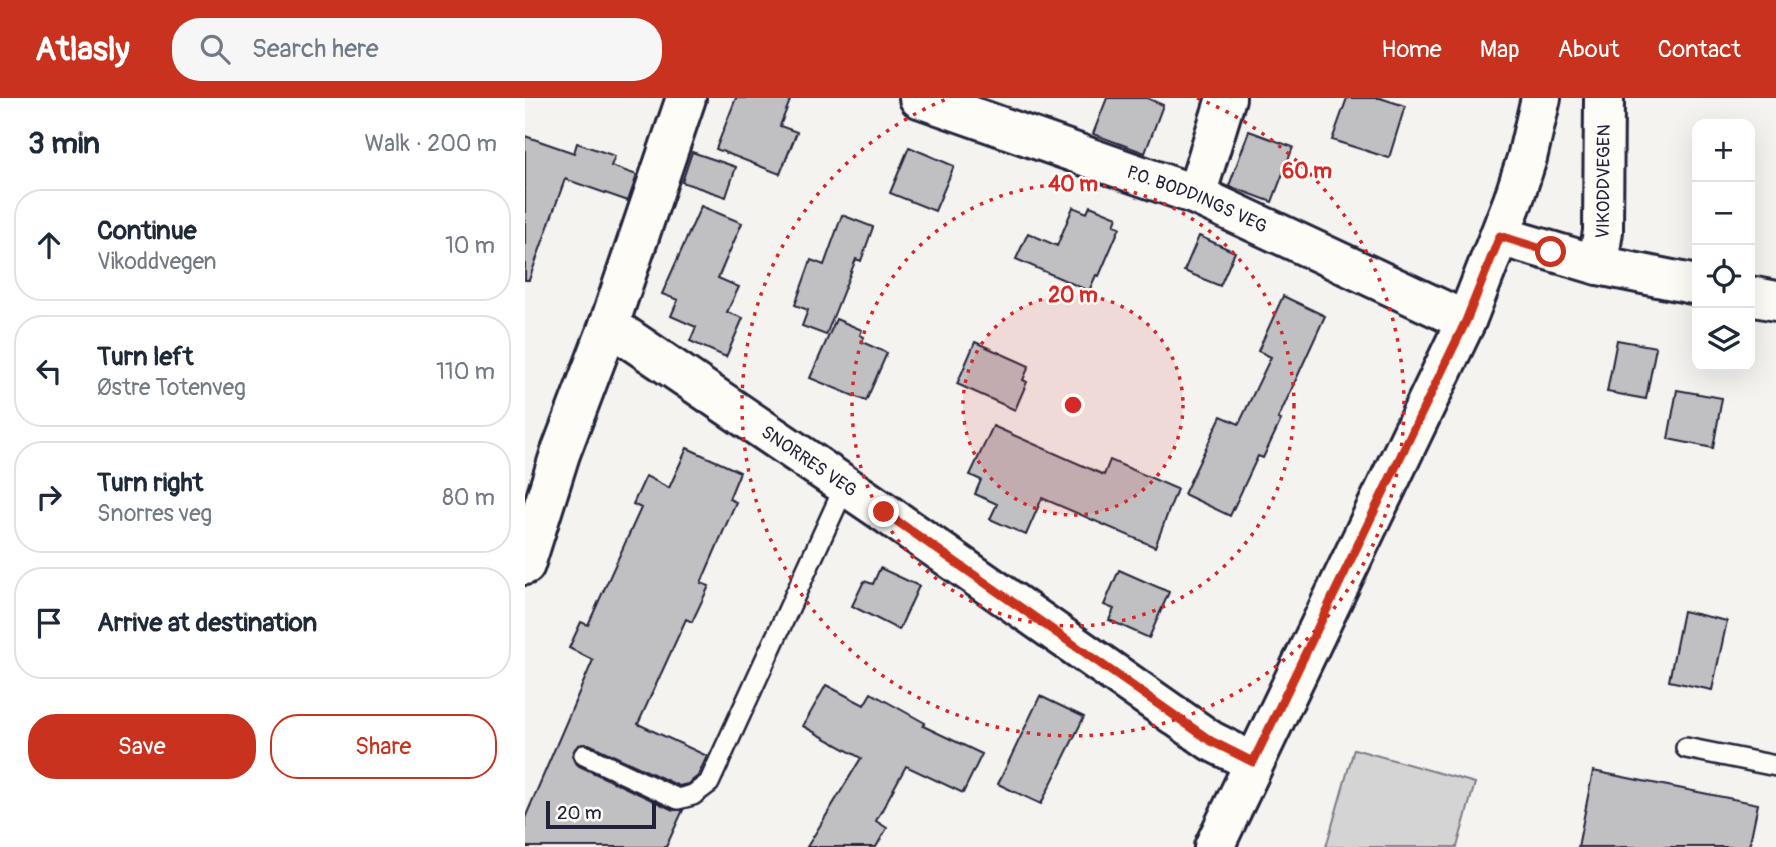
<!DOCTYPE html>
<meta charset="utf-8">
<style>
body{margin:0;font-family:Pangolin,sans-serif;background:#f6f6f7;color:#1f2937}
.controls{position:absolute;right:21px;top:21px;display:grid;overflow:hidden;border-radius:14px;box-shadow:0 7px 28px #0002}
.controls button{width:63px;height:63px;display:grid;place-items:center;padding:0;border:0;border-bottom:2px solid #e0e1e3;background:#fff;color:#1f2937;font:35px sans-serif}
.scale{position:absolute;left:21px;bottom:18px;width:110px;box-sizing:border-box;padding-left:7px;border:4px solid #22223b;border-top:0;font-size:19px;line-height:24px;white-space:nowrap;color:#22223b;-webkit-text-stroke:5px #fdfcf7;paint-order:stroke}
.stop{position:absolute;width:21px;height:21px;margin:-16px;border:5px solid #c8321e;border-radius:50%;background:#fff}
.stop.end{background:#c8321e;border-color:#fff;box-shadow:0 2px 7px #0008}
.list{margin:0;padding:0;list-style:none}
h2{display:flex;justify-content:space-between;align-items:center;height:91px;margin:0;padding:0 28px;font-size:30px}
h2 small{font-size:23px;font-weight:400;color:#747a83}
.list li{display:grid;grid-template-columns:46px 1fr auto;gap:21px;align-items:center;box-sizing:border-box;height:112px;margin:0 14px 14px;padding:0 14px;border:2px solid #e0e1e3;border-radius:28px}
.list b{display:block;font-size:26px;white-space:nowrap}
.list p{margin:0;font-size:23px;white-space:nowrap;color:#747a83}
.list em{font-size:23px;font-style:normal;color:#747a83}
.actions{display:flex;gap:14px;padding:21px 28px}
.actions a{flex:1;padding:16px 0;border:2px solid #c8321e;border-radius:28px;text-align:center;font-size:24px;color:#c8321e}
.actions .main{background:#c8321e;color:#fff}
.icon{flex:none;width:38px;height:38px;fill:none;stroke:currentColor;stroke-width:2;stroke-linecap:round;stroke-linejoin:round}
.map{position:relative;flex:none;width:1251px;height:749px;overflow:hidden}
header{display:flex;align-items:center;gap:42px;box-sizing:border-box;height:98px;padding:0 35px;background:#c8321e;color:#fff}
header strong{font-size:33px}
nav{display:flex;gap:38px;margin-inline-start:auto;font-size:24px}
.search{width:490px;height:63px;background:#f6f6f7;display:flex;align-items:center;gap:18px;box-sizing:border-box;padding:0 24px;border-radius:28px;color:#747a83;font-size:26px}
main{display:flex}
aside{flex:1;background:#fff}
.map>svg:first-child{display:block}
.pitch{fill:#d5d4d5;stroke:#7c7b88;stroke-width:2}
.building{fill:#c0bfc2;stroke:#22223b;stroke-width:2}
.lines{fill:none;stroke-linecap:round;stroke-linejoin:round}
.service-casing{stroke:#22223b;stroke-width:24}
.minor-casing{stroke:#22223b;stroke-width:44}
.service{stroke:#fdfcf7;stroke-width:19}
.minor{stroke:#fdfcf7;stroke-width:38}
.route{stroke:#c8321e;stroke-width:9}
.ring{fill:none;stroke:#d62828;stroke-width:3.5;stroke-dasharray:3.5 7}
.labels{text-anchor:middle;stroke-width:5;stroke-linejoin:round;paint-order:stroke}
.street-label{font-size:18px;fill:#22223b;stroke:#fdfcf7}
.centre{fill:#d62828;stroke:#fdfcf7;stroke-width:3.5}
.ring-label{font-size:21px;text-anchor:middle;font-weight:bold;fill:#d62828;stroke:#fdfcf7;stroke-width:5;stroke-linejoin:round;paint-order:stroke}
</style>
<header>
<strong>Atlasly</strong>
<div class="search"><svg class="icon" aria-label="search" viewBox="0 0 24 24"><circle cx="10" cy="10" r="6"/><path d="M15 15l6 6"/></svg>Search here</div>
<nav><a>Home</a><a>Map</a><a>About</a><a>Contact</a></nav>
</header>
<main>
<aside>
<h2>3 min<small>Walk · 200 m</small></h2>
<ul class="list">
<li><svg class="icon" aria-label="ahead" viewBox="0 0 24 24"><path d="M12 20V5M6 11l6-6 6 6"/></svg><div><b>Continue</b><p>Vikoddvegen</p></div><em>10 m</em></li>
<li><svg class="icon" aria-label="left" viewBox="0 0 24 24"><path d="M17 20v-9H6M10 6l-5 5 5 5"/></svg><div><b>Turn left</b><p>Østre Totenveg</p></div><em>110 m</em></li>
<li><svg class="icon" aria-label="right" viewBox="0 0 24 24"><path d="M7 20v-9h11M14 6l5 5-5 5"/></svg><div><b>Turn right</b><p>Snorres veg</p></div><em>80 m</em></li>
<li><svg class="icon" aria-label="arrive" viewBox="0 0 24 24"><path d="M6 21V4h12l-3 4 3 4H6"/></svg><div><b>Arrive at destination</b></div></li>
</ul>
<div class="actions"><a class="main">Save</a><a>Share</a></div>
</aside>
<div class="map">
<svg width="1251" height="749" viewBox="0 0 1251 749">
<rect width="100%" height="100%" fill="#f4f3ef"/>
<filter id="ink" filterUnits="userSpaceOnUse"><feTurbulence type="fractalNoise" baseFrequency=".0143" numOctaves="2"/><feDisplacementMap in="SourceGraphic" scale="14" xChannelSelector="R" yChannelSelector="G"/><feConvolveMatrix kernelMatrix="1 2 1 2 8 2 1 2 1" color-interpolation-filters="sRGB"/></filter>
<g filter="url(#ink)">
<path class="pitch" d="M829 651 950 685 932 749H801Z"/>
<path class="building" d="M211 0H266L255 28 272 34 255 76 191 51Z
M582 0H622L638 7 620 55 568 36Z
M822 0H855L880 8 864 60 807 42Z
M724 33 768 49 747 104 704 88Z
M0 38 49 55 52 45 90 58 86 68 112 77 103 103 40 81 4 182H0Z
M384 49 429 68 410 113 365 95Z
M167 54 211 69 201 99 157 84Z
M176 108 217 125 193 180 214 189 202 214 218 220 201 259 165 243 171 229 146 218 153 202 137 196Z
M565 108 592 119 589 127 595 129 574 178 571 177 564 193 491 161 503 135 532 148 548 109 562 115Z
M317 117 348 129 336 163 331 161 301 237 277 228 283 212 270 207 286 162 299 167Z
M674 138 710 154 695 188 659 173Z
M758 198 800 218 753 321 756 322 738 360 733 358 705 418 659 396 696 318 714 326 746 259 733 253Z
M311 221 337 232 335 237 339 239 337 244 362 255 341 303 285 280Z
M1092 242 1131 249 1121 301 1082 294Z
M450 244 504 268 498 282 502 284 490 312 432 286Z
M1152 292 1197 300 1188 350 1143 341Z
M468 328 579 377 585 362 652 391 630 449 517 400 501 437 465 421 472 406 450 396 456 382 445 377Z
M162 350 215 374 204 401 211 404 176 485 184 488 167 524 161 521 113 626 182 658 173 678 163 686 154 688 64 646 53 647 47 657 49 663 54 668 148 712H158L141 749H0V720L68 562 44 550 56 524 63 527 116 410 108 406 121 378 144 390Z
M355 470 394 488 374 532 327 508 339 483 348 486Z
M594 472 644 494 624 540 584 522 589 511 579 507Z
M1158 513 1202 523 1187 592 1144 583Z
M301 587 339 607 346 595 400 625 398 628 457 656 438 695 381 668 351 723 362 730 351 749H282L336 660 278 628Z
M515 598 559 619 516 706 473 686Z
M1068 673 1233 706 1224 749H1053Z"/>
<g class="lines">
<defs>
<path id="service" d="M1161 650 1251 668
M59 657 153 701 168 697 184 685 320 388"/>
<g id="minor">
<path id="s1" d="M394 0 671 97 941 223"/>
<path d="M671 97 701 0"/>
<path id="s2" d="M975 138 1073 167 1078 133 1079 0"/>
<path d="M1073 167 1172 187"/>
<path d="M1225 198 1251 203"/>
<path id="s3" d="M84 227 359 414 686 643 728 664"/>
<path d="M0 467 35 356 84 227 161 0"/>
<path d="M689 749 941 223 988 103 1002 60 1016 0"/>
</g>
</defs>
<use href="#service" class="service-casing"/>
<use href="#minor" class="minor-casing"/>
<use href="#service" class="service"/>
<use href="#minor" class="minor"/>
</g>
</g>
<g class="lines" filter="url(#ink)">
<path class="route" d="M359 414 686 643 728 664 941 223 975 138 1026 154"/>
</g>
<circle cx="548" cy="307" r="110" fill="#d62828" fill-opacity=".12"/>
<g class="ring">
<circle cx="548" cy="307" r="110"/>
<circle cx="548" cy="307" r="221"/>
<path d="M672 0A331 331 0 1 1 424 0"/>
</g>
<g class="labels">
<g class="street-label">
<text dy="6" stroke="none"><textPath href="#s2" startOffset="186">VIKODDVEGEN</textPath></text>
<text dy="6" stroke="none"><textPath href="#s1" startOffset="296">P.O. BODDINGS VEG</textPath></text>
<text dy="6" stroke="none"><textPath href="#s3" startOffset="242">SNORRES VEG</textPath></text>
</g>
</g>
<circle cx="548" cy="307" r="10" class="centre"/>
<g class="ring-label">
<text x="782" y="80">60 m</text>
<text x="548" y="93">40 m</text>
<text x="548" y="204">20 m</text>
</g>
</svg>
<div class="controls">
<button>+</button>
<button>−</button>
<button><svg class="icon" aria-label="locate" viewBox="0 0 24 24"><circle cx="12" cy="12" r="6"/><path d="M12 2v4M12 18v4M2 12h4M18 12h4"/></svg></button>
<button><svg class="icon" aria-label="layers" viewBox="0 0 24 24"><path d="M12 4l9 5-9 5-9-5zM3 14l9 5 9-5"/></svg></button>
</div>
<div class="scale">20 m</div>
<div class="stop" style="left:1026px;top:154px"></div>
<div class="stop end" style="left:359px;top:414px"></div>
</div>
</main>
